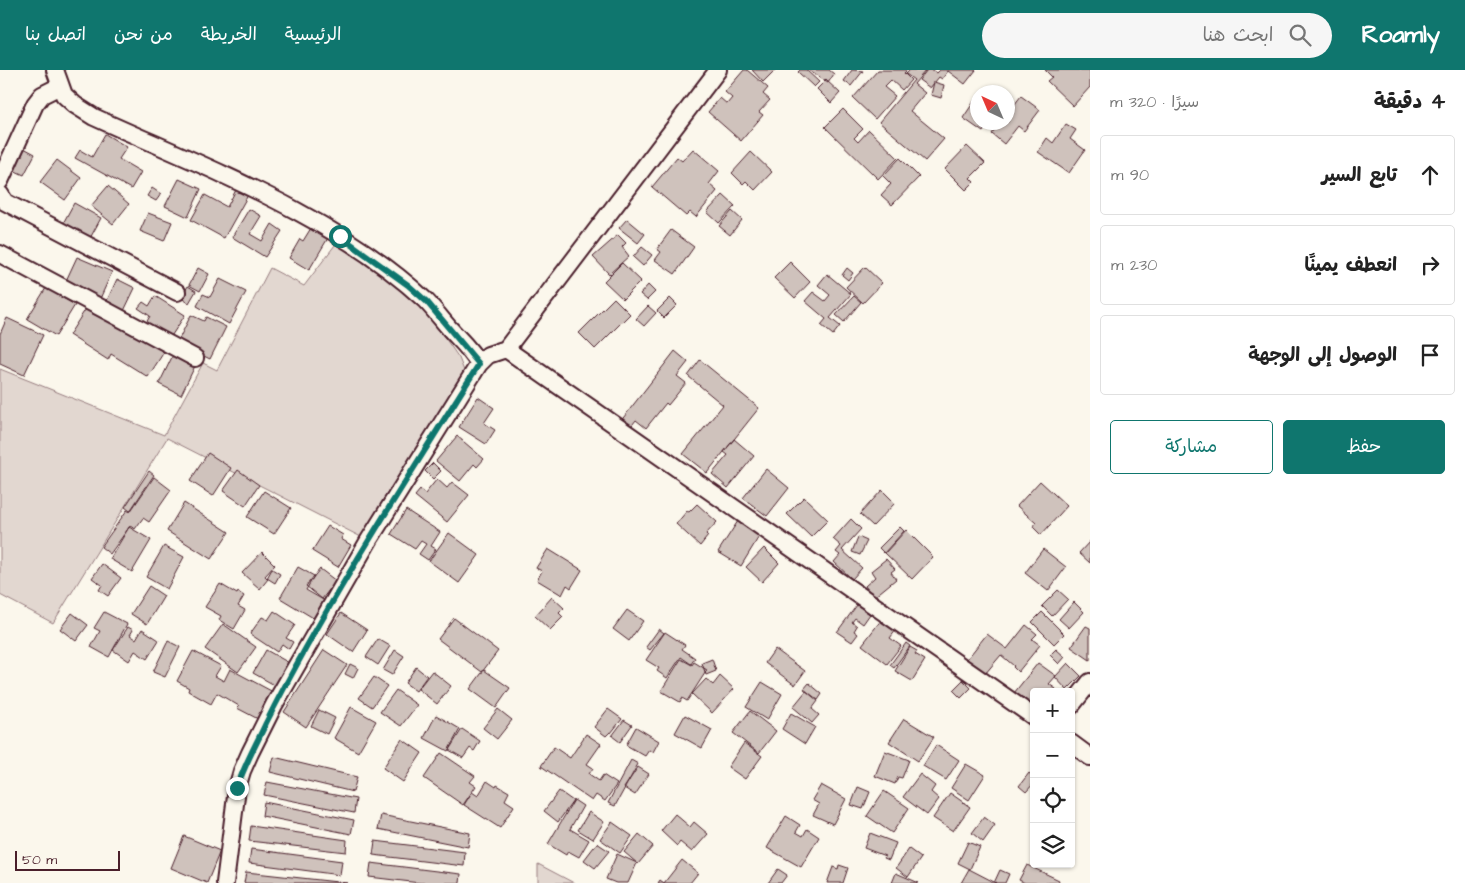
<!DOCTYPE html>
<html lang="ar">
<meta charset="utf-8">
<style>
body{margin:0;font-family:"Architects Daughter","Playpen Sans Arabic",sans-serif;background:#f6f6f6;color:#222;direction:rtl}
.controls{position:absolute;right:15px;bottom:15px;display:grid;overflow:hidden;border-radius:5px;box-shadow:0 1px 4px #0004}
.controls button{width:45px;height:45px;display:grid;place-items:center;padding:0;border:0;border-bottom:1px solid #e0e0e0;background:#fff;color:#222;font:25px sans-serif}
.compass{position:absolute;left:970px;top:15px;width:45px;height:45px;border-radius:50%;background:#fff;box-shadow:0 1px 4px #0004;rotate:316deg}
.scale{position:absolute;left:15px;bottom:12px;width:105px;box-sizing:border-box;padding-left:5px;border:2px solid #4a1f2b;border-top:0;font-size:14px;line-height:18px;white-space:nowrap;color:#4a1f2b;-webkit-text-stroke:4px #fbf7ec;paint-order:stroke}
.stop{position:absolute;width:15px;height:15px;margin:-11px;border:4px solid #0f766e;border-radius:50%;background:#fff}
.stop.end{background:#0f766e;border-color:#fff;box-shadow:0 1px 5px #0008}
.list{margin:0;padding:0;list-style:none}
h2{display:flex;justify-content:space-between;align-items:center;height:65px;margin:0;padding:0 20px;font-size:21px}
h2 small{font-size:16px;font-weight:400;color:#767676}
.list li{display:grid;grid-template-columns:32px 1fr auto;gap:15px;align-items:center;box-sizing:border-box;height:80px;margin:0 10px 10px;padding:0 10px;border:1px solid #e0e0e0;border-radius:5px}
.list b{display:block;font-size:19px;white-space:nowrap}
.list em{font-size:16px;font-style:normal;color:#767676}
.actions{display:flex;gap:10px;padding:15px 20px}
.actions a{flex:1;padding:11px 0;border:1px solid #0f766e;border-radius:5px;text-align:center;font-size:18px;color:#0f766e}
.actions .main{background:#0f766e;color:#fff}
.icon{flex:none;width:28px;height:28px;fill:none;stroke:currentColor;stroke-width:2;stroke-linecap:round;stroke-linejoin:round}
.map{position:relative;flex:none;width:1090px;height:813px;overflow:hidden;direction:ltr}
header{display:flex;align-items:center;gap:30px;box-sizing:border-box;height:70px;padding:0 25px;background:#0f766e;color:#fff}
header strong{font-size:24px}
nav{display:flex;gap:28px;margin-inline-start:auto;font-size:18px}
.search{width:350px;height:45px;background:#f6f6f6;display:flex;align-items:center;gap:12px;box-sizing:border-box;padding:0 18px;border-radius:28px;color:#767676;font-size:19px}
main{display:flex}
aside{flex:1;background:#fff}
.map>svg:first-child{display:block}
.green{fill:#e2d7d0;stroke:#967b7e}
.building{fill:#cfc2bc;stroke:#4a1f2b}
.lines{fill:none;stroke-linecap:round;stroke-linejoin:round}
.minor-casing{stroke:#4a1f2b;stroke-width:20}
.minor{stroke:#fbf7ec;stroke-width:16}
.route{stroke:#0f766e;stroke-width:6}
</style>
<header>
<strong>Roamly</strong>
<div class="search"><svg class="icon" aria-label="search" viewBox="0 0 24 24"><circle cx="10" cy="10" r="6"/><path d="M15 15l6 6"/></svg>ابحث هنا</div>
<nav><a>الرئيسية</a><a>الخريطة</a><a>من نحن</a><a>اتصل بنا</a></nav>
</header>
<main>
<aside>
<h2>4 دقيقة<small>سيرًا · 320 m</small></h2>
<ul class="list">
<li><svg class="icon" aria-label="ahead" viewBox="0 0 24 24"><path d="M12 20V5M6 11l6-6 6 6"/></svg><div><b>تابع السير</b></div><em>90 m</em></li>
<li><svg class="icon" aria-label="right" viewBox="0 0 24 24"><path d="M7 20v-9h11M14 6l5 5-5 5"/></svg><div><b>انعطف يمينًا</b></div><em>230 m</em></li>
<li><svg class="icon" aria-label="arrive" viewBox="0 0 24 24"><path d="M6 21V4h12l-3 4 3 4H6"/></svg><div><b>الوصول إلى الوجهة</b></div></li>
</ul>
<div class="actions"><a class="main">حفظ</a><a>مشاركة</a></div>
</aside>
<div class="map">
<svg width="1090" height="813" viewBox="0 0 1090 813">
<rect width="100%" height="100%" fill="#fbf7ec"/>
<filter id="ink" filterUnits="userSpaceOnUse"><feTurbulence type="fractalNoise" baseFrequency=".02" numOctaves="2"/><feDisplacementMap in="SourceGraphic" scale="10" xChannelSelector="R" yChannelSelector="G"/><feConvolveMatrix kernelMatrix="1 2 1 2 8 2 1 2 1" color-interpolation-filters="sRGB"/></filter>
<g filter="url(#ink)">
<path class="green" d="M338 171 393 212 427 242 459 288 466 306 365 469 167 368 53 553 0 525V299L164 365 203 293 217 300 270 198 304 216Z
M538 794 574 813H538Z"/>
<path class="building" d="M744 0H747L768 18 763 24 770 30 759 42 763 45 741 71 708 42 720 28 727 34 732 28 725 22Z
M752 0H775L763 12Z
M800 0H806L819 12 814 17 798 2Z
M808 0H829L834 4 828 13Z
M852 0 863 1 851 16 844 11Z
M878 0H907L904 3 911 10 902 20 891 10 884 17 895 26 875 49 853 28Z
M910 0H926L914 14 925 23 910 41 944 69 925 91 879 52 914 10 906 4Z
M927 0H933L937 3 940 0H976L965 14 948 1 942 9 939 7 930 18 919 10Z
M1045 0H1090V17L1073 36 1047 11 1052 7Z
M826 10 840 23 831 33 817 19Z
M934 12 944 15 941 28 931 25Z
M1021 26 1040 40 1024 61 1018 56 1004 74 992 64 1000 52H1008V43Z
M975 30 978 32V52H989L983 62 963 48Z
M843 39 863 59 854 68 858 72 869 60 898 88 878 109 825 57Z
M1066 54 1076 60 1070 69 1085 80 1069 103 1038 82 1047 68 1053 73Z
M105 64 127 77 119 89 141 102 131 119 75 88 80 80 92 87Z
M967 76 985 93 970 108 974 112 966 120 945 99Z
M22 77 35 84 24 105 11 99Z
M693 79 719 101 709 114 717 121 696 147 690 142 686 146 652 117 677 87 682 91Z
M751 82 772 102 755 120 746 111 743 114 732 103Z
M900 88 919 107 892 135 881 125 891 114 883 106Z
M57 90 81 108 65 130 40 112Z
M179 109 201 119 188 147 165 136Z
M108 116 129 134 113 154 91 136Z
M152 118 161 124 156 131 147 126Z
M237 118 248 125 224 168 191 150 205 125 227 137Z
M723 125 735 136 719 153 707 142Z
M74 133 101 148 88 172 61 157Z
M249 139 261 146 250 164 262 171 272 154 282 161 265 187 232 167Z
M732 141 742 150 730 165 719 156Z
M148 143 172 152 164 171 140 161Z
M627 149 645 164 638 173 619 158Z
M311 158 328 168 309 200 289 188 300 169 303 171Z
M671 160 694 177 675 204 655 190 661 182 657 179Z
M618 165 626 173 622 177 629 186 609 204 593 187Z
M642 177 652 185 643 196 633 187Z
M77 187 112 202 99 231 64 215Z
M790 192 810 212 795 228 774 208Z
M622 193 641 211 623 229 604 211Z
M865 197 882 213 863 233 846 217Z
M198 198 209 204 200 221 189 215Z
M847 198 853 203 848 210 842 205Z
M827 204 851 224 830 248 840 256 833 265 821 255 826 249 805 231 813 222 825 231 830 225 818 215Z
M117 209 135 218 122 245 104 237Z
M220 209 246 222 229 254 197 236 203 224 210 227Z
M648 215 655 222 647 230 640 224Z
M188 216 196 221 189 233 181 228Z
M46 218 75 235 56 266 27 249Z
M155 226 185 245 170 268 146 253 150 246 138 238 143 232 149 236Z
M854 226 861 232 844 252 836 245Z
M614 228 630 244 595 279 579 263Z
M670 228 677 235 664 248 657 241Z
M648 236 656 243 644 256 636 249Z
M87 237 126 261 127 259 164 282 148 307 111 284 108 290 69 265Z
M191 245 204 251 206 247 226 257 210 289 177 273Z
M7 248 43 265 24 305 0 294V264Z
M675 281 688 292 677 306 686 313 668 335 666 333 646 358 636 350 629 359 620 352Z
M173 285 195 296 181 325 159 314Z
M700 290 759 338 707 403 683 384 723 335 688 306Z
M478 327 494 338 484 353 495 360 486 374 459 357Z
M457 366 484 389 477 397 474 394 460 411 436 391Z
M734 369 754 386 728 418 712 404 728 385 724 382Z
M208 383 231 398 213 426 190 411Z
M433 393 441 401 433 409 425 401Z
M766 399 789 418 767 446 743 428Z
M238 400 259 415 245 436 223 421Z
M149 401 154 405 130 441 125 437Z
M154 407 171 420 149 452 143 448 135 459 130 456 110 484 101 477 127 440 130 442Z
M437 409 447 418 452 412 469 425 447 452 415 426 420 420 425 424Z
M1040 411 1067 436 1041 465 1033 457 1036 453 1017 436Z
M882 420 895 433 873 456 860 444Z
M264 421 291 438 274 464 247 447Z
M804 427 828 450 811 467 787 444Z
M184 433 229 462 211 489 167 461Z
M697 434 717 452 706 464 708 466 700 476 676 454 687 441 689 442Z
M406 440 440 462 431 476 436 479 428 490 419 484 426 474 421 471 415 479 391 464Z
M851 449 861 459 842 480 862 498 852 509 834 492 840 485 836 482 841 476 833 469Z
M738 451 760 465 741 496 718 482Z
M328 456 343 465 341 469 351 475 338 497 312 481Z
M129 457 151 470 132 502 110 489Z
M900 457 904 461 884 483 879 478Z
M906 460 933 487 912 509 885 483Z
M449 463 479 485 459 513 429 491Z
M858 467 867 471 860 485 852 482Z
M1090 471V493L1079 483Z
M164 476 184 487 167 519 146 507Z
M764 478 779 493 762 512 746 497Z
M548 479 582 500 571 518 567 515 562 525 537 510 542 501 536 498Z
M1043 479 1066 497 1048 521 1025 503Z
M262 482 275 495 265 506 268 509 260 519 242 503Z
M886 489 895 499 891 502 896 509 874 527 865 516 875 507 871 501Z
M102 494 121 508 108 526 99 520 102 515 92 508Z
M298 497 314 506 306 520 325 531 315 549 280 528Z
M272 499 280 504 275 513 267 508Z
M320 499 336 511 322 529 306 516Z
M220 514 237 524 238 522 244 526 238 536 245 540 234 559 219 550 221 546 205 537Z
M149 516 164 526 147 554 131 544Z
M1058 520 1068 529 1052 546 1042 536Z
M552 527 564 538 559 543 563 547 550 560 535 546Z
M1074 532 1084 542 1069 558 1059 549Z
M857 535 870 544 863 554 855 548 852 552 857 556 854 561 858 564 852 572 837 562Z
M627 540 643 551 629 571 613 559Z
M274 541 295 555 286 568 293 572 289 579 282 574 277 582 250 564 262 547 268 550Z
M104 542 127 554 109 587 91 577 100 561 94 558Z
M1042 542 1064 564 1054 574 1032 552Z
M72 543 88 555 76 571 60 559Z
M341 543 367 560 353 582 327 564Z
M454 548 498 581 482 602 438 569Z
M882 549 896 560 890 568 901 576 887 594 862 575Z
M223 554 256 577 238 602 205 579Z
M1026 555 1037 564 1032 569 1040 575 1018 602 1013 597 1014 596 1001 585 985 604 967 589 987 564 1007 579Z
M1086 556 1090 558V590L1071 577Z
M128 557 133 560 130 565 136 569 142 559 159 570 147 589 135 581 129 591 113 580Z
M659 559 664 563 650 580 646 577Z
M665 562 685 575 682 579 695 588 691 594 681 587 667 608 657 601 659 598 646 590Z
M378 569 390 576 378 595 366 587Z
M168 571 180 577 165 607 153 602Z
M906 573 910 576 894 598 890 595Z
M910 577 917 581 915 584 925 590 912 611 895 601Z
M775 579 805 601 795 615 765 593Z
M1056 579 1065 587 1059 594 1050 585Z
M266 580 291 594 278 617 253 603Z
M324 580 347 595 306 657 284 642Z
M395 580 404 586 392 605 383 600Z
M193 581 221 596 215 606 224 611 230 599 275 623 260 650 237 638 239 636 217 623 211 634 188 621 189 618 177 611Z
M681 589 692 595 694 592 707 600 687 631 682 628 680 632 661 621Z
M712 589 716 601 706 605 702 593Z
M1038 593 1056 606 1049 614 1056 619 1054 622H1034V638L1014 623Z
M1068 593 1081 606 1067 620 1055 607Z
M350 594 358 598 353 608 345 604Z
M416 597 427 606 416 621 405 613Z
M484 600 510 618 496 638 470 619Z
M432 601 451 616 437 634 418 619Z
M720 606 734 619 712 643 692 624 706 609 713 615Z
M374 607 387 616 372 637 359 628Z
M963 610 971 618 961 628 953 620Z
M762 612 782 624 767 650 746 637Z
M809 613 822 624 818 630 804 619Z
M396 620 417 635 401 656 380 642Z
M806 621 818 631 812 639 819 645 812 653 793 637Z
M351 637 376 651 358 682 334 668Z
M498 639 512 650 497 669 483 658Z
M608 639 622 649 611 663 610 662 606 666 594 657Z
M319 640 335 648 327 664 311 656Z
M750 641 776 661 759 683 733 663Z
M791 643 815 657 805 674 782 659Z
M436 645 460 659 448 681 424 668Z
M685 645 712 660 702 678 675 663Z
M904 649 934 667 918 691 889 672Z
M624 650 632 655 620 672 612 666Z
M636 657 659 671 653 682 649 680 645 686 626 675Z
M462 659 480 671 474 681 470 678 463 688 449 680Z
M586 664 601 674 587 694 593 698 589 704 599 711 603 705 617 714 605 731 596 725 592 731 541 696 554 677 570 688Z
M402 669 422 683 403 712 383 698Z
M744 673 762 686 745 709 728 697Z
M936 675 959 690 946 710 923 696Z
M885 681 909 690 902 708 898 707 895 714 875 706Z
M441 683 475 706 470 712 476 716 463 735 424 708Z
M274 687 357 707 353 722 270 702Z
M631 690 638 694 615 736 608 733Z
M966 694 985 705 969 730 951 718Z
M638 697 649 704 635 725 624 718Z
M1029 703 1034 707V713L1026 722 1019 716Z
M920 704 935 716 931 722 939 729 927 745 903 727Z
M487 711 496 717 497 715 509 722 505 730 514 736 500 758 464 735 472 722 478 726Z
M267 712 356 729 354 743 264 725Z
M821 715 846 729 833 754 813 745 819 734 812 730Z
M858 717 870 722 863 739 851 735Z
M559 721 573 731 558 752 544 741Z
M884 721 909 738 892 763 867 746Z
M950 723 970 737 953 761 933 748Z
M574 730 583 736 570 759 589 770 579 787 568 781 566 785 548 774Z
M264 732 354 750 351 764 262 746Z
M589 742 604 752 593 769 578 760Z
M675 744 690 757 694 752 708 764 692 782 680 772 677 776 661 761Z
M381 745 470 763 468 777 378 759Z
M786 746 800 755 796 762 803 766 807 759 819 767 801 797 767 778Z
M984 747 995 755 983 772 972 763Z
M612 752 632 766 620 783 600 769Z
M251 756 347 770 346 782 249 771Z
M870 763 896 773 889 790 884 788 885 786 864 778Z
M639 764 653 776 638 794 624 782Z
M184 766 220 781 207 813 171 798Z
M375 771 465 782 464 796 373 785Z
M968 772 980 777 970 799 958 793Z
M597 773 609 781 595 798 584 790Z
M251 779 342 791 340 805 249 793Z
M909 779 921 788 908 807 896 798Z
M617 784 637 793 628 813H616L606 809Z
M682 790 698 803 690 813H658L660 810 664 813Z
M371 793 461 804 460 813H420L369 807Z
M839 795 848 798 843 813H827L833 797 838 799Z
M1027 795 1059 810 1058 813H1025L1019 810Z
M778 799 787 805 781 813H768Z
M969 799 996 813H961Z
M1000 800 1009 804 1005 813H994Z
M246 802 347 813H244Z
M896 803 919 813H892Z"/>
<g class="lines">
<defs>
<path id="minor" d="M55 0 64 25 75 35 94 47C206 98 334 145 425 230 434 239 442 250 450 259 460 270 472 281 479 294L369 470 274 635 250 683 242 701 237 718 225 813
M0 111 35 34 42 25 60 16
M0 124 5 132 177 222
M0 184 195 288
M506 279 718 0
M479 294 488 285 506 279 1034 647
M1071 636 1090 612
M1071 673 1090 687"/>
</defs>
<use href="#minor" class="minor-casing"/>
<use href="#minor" class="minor"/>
</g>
</g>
<g class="lines" filter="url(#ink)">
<path class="route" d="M237 718C244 695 256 675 266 653 279 627 293 601 307 576 361 480 420 388 479 294L427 232 408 215 340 166"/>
</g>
</svg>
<div class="controls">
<button>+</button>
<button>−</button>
<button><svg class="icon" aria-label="locate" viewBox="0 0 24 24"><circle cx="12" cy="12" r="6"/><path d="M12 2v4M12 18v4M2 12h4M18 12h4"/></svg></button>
<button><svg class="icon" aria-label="layers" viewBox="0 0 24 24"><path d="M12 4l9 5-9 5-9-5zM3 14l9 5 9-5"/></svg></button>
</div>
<svg class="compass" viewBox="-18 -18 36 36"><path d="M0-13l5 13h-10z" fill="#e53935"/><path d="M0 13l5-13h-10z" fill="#767676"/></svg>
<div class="scale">50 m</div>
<div class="stop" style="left:340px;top:166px"></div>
<div class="stop end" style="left:237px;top:718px"></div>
</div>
</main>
